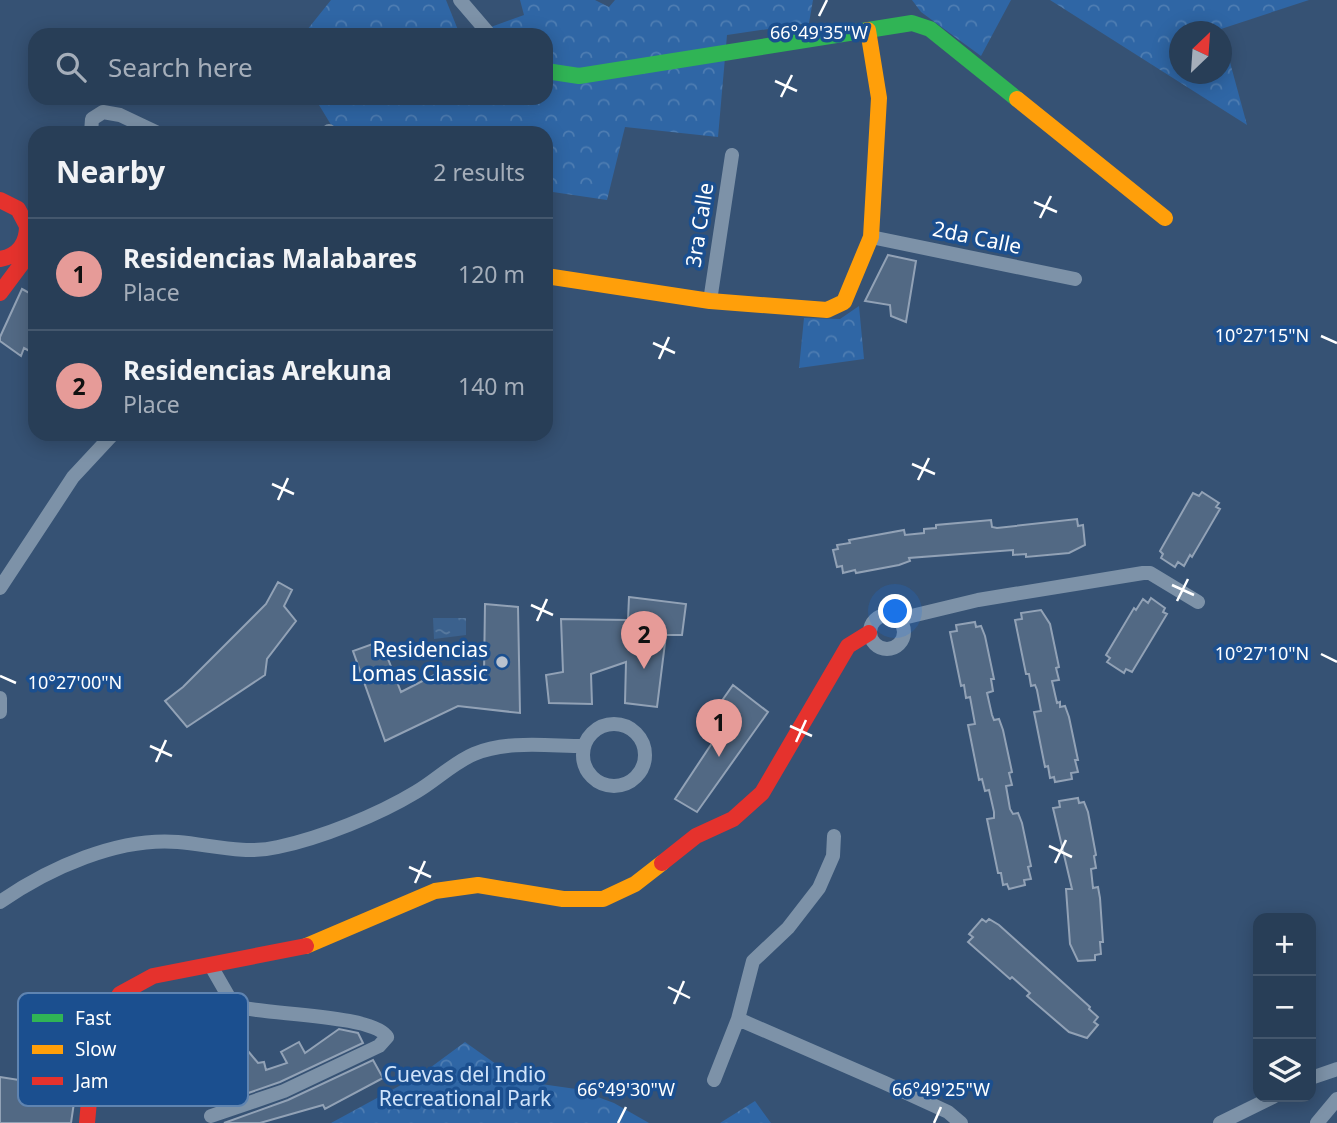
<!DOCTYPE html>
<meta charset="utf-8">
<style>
body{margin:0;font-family:"Noto Sans",sans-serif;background:#30455d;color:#f1f3f6}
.controls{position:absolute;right:21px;bottom:21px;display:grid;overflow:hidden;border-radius:14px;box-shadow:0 4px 18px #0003}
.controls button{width:63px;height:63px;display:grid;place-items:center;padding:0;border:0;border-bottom:2px solid #44576d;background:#283e57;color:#f1f3f6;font:35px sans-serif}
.compass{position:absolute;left:1169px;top:21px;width:63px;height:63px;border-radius:50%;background:#283e57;box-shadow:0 4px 18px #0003;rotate:25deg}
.you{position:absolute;left:896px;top:612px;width:24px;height:24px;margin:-18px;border:5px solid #fff;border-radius:50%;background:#1a73e8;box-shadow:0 0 0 10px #1a73e833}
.badge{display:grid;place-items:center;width:46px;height:46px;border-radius:50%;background:#e69b98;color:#111;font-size:23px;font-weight:700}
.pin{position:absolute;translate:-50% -58px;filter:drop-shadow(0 2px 4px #0008)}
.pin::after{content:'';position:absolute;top:37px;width:24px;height:21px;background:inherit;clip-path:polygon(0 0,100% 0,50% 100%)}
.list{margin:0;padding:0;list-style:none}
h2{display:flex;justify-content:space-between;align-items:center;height:91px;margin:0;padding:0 28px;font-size:30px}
h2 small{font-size:23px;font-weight:400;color:#a5aeba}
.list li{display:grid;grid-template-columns:46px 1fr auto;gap:21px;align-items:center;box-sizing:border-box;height:112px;padding:0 28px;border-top:2px solid #44576d}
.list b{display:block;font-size:26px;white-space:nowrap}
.list p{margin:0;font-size:23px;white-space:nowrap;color:#a5aeba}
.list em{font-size:23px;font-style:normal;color:#a5aeba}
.icon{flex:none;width:38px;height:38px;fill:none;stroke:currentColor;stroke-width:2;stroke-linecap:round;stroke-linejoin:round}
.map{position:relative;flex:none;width:1337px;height:1123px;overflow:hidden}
.search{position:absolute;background:#283e57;box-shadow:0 4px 18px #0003;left:28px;top:28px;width:525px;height:77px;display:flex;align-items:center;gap:18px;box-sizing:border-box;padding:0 24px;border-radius:21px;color:#a5aeba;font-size:26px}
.panel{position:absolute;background:#283e57;box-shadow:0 4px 18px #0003;left:28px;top:126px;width:525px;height:315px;border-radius:21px}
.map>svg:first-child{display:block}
.forest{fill:url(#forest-crowns);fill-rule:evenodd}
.water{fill:url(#water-ripples)}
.building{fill:#526984;stroke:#92a2b6;stroke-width:2}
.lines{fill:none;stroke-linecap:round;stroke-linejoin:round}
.street{stroke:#7d92a8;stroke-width:14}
.fast{stroke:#30b455;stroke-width:16}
.slow{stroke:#ff9f0a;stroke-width:16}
.jam{stroke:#e5322d;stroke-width:16}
.ticks{fill:none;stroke:#fff;stroke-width:2.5}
.poi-dot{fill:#b9c2ce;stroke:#1b4f8f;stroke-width:2.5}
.labels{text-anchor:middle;stroke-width:7;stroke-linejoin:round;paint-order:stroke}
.street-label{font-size:21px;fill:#fff;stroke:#1b4f8f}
.poi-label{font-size:21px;fill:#fff;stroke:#1b4f8f;text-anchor:end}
.park-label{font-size:21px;fill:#cfe3fa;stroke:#1b4f8f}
.key{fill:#1b4f8f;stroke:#5f84b1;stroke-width:2}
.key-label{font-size:19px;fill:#fff}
.ticks-label{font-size:18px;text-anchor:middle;fill:#fff;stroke:#1b4f8f;stroke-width:7;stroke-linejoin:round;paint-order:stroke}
</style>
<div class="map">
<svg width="1337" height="1123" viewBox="0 0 1337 1123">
<defs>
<pattern id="forest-crowns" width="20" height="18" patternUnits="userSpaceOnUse" patternTransform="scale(1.75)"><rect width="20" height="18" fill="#2f66a5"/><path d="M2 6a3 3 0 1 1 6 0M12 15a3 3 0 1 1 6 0" fill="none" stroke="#4e7db2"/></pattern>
<pattern id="water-ripples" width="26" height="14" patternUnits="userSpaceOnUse" patternTransform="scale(1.75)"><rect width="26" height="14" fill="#3b618d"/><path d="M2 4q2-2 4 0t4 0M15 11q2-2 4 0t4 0" fill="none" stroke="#58799e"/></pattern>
</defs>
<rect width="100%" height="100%" fill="#365274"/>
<path class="forest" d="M331 0H446L460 35H303Z
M520 0H595L609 7 615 0H813L809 23 727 35 718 137 625 127 607 200 546 191V133H336L319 105 295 98H546V35H469L524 15Z
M912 0H1011L981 56 921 12Z
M1050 0H1309L1221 29 1247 125ZM1180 32H1222V74H1180Z
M859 306 864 359 799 368 804 318 840 319Z
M465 1042 520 1081 576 1089 614 1103 649 1123H331L423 1073Z
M755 1101 771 1123H720Z"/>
<path class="water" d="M433 618H466V635L434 639Z"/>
<path class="building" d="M888 255 916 261 906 322 891 316 890 305 865 301Z
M22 289 35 296V354L24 348 21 356 0 341V337Z
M1202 492 1219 503 1216 507 1220 509 1192 557 1190 555 1184 566 1178 562 1175 567 1161 558 1163 554 1160 551 1193 493 1199 496Z
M1077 519 1078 526 1083 525 1085 545 1069 553 1026 557V554L1013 555V550L909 558 910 561 899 565 856 573 855 570 843 573 842 566 837 567 833 550 838 549 837 545 850 543 849 540 904 530 905 535 924 533V529L936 528V525L991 520 992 527 997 528Z
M278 582 292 590 284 606 296 621 267 659 265 675 187 727 165 701 183 687 266 604Z
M629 597 686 604 682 635H666L657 707 625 703 626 662 591 674 592 704 549 703 546 675 563 672 561 619 628 620Z
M1151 598 1165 608 1163 612 1167 614 1132 672 1126 669 1124 673 1107 662 1110 658 1106 655 1134 608 1136 610 1143 599 1148 603Z
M485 604 518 607 520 713 458 706 385 741 353 651 381 641 401 692 438 673 484 674Z
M1041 610 1050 624 1059 667 1056 668 1059 680 1052 681 1057 703 1060 702V707L1065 706 1069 717 1078 760H1075L1078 772 1071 773 1072 779 1055 782 1054 777 1050 778 1048 766 1045 767 1034 712 1041 711 1037 690 1035 685 1031 686 1029 674H1026L1015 620 1022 619 1021 613Z
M975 622 976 627 981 626 985 636 994 679H991L993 691 987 693 992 715 994 720 999 719 1003 730 1012 772 1009 773 1012 785 1006 786 1010 809 1013 814 1018 813 1022 823 1031 866 1028 867 1031 879 1024 880 1025 885 1009 889 1007 884 1003 885 1001 873H998L987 819 994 818V812L989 790 985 791 982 779 979 780 968 725 975 724 970 697 966 698 964 685 961 686 950 632 957 631 956 625Z
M733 685 768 712 697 812 675 799 730 716 721 702Z
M1078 798 1079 803 1084 802 1088 812 1096 855 1094 856 1096 868 1091 869 1093 888 1098 887 1100 898 1103 942H1100L1101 954 1095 955V960L1078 961 1070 944 1066 889H1072L1053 808 1060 807 1059 801Z
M982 919 986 922 989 919 999 925 1090 1007 1089 1009 1098 1017 1094 1022 1098 1025 1087 1038 1069 1032 1027 996 1030 993 1012 977 1010 979 968 942 973 937 969 934Z
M175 997 204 998 258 1063 264 1062 266 1070 287 1063 281 1052 299 1042 305 1053 339 1029 358 1033 363 1043 280 1082 234 1098 225 1067 176 1092 141 1081 123 1030Z
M373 1060 383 1078 325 1109 323 1105 260 1123H224L288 1100Z
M0 1077 76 1089 71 1123H0Z"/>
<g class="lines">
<path class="street" d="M460 0 490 35
M91 133 92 119 103 112 120 115 158 133
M329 133V131
M871 237 1075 279
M710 301 732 155
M0 588 73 477 113 434
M870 632a17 17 0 1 1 34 0a17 17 0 1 1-34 0Z
M899 619 978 600 1143 573H1150L1198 602
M0 698V712
M583 755a31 31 0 1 1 62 0a31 31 0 1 1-62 0Z
M0 902C49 868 118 837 178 842 212 845 244 855 278 847 321 838 378 815 416 792 435 781 453 763 474 754 507 740 549 746 584 746
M738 1019 885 1083 948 1112 961 1123
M1311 1078 1337 1069
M714 1080 738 1019 753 961 788 928 819 888 833 856 834 836
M211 1116 284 1091 379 1046 387 1037C373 1014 264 1015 234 1006L211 966
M1220 1123 1273 1097
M1317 1123 1337 1099"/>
<path class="fast" d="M546 71 579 76 912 23 930 29 1017 99"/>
<path class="slow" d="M1017 99 1165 218
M546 276 710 301 827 310 844 302 871 237 879 98 868 30
M306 946 435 891 478 885 563 899H603L635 884 662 863"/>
<path class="jam" d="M0 200 18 209 27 226C27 244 18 256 0 259
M0 293 32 250
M662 863 696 836 733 819 762 793 848 646 869 633
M87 1123 95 1035 120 994 153 976 306 946"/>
</g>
<path class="ticks" d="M819 16 827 0M775 81 797 91M781 97 792 75M1034 202 1057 212M1040 218 1051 196M1321 336 1337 343M653 343 675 353M659 359 669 337M912 464 935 474M918 480 929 458M272 484 294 494M278 500 288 478M1172 585 1194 595M1177 601 1188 579M531 605 553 615M537 621 547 599M1321 654 1337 662M0 676 16 683M790 726 812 736M796 742 806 720M150 746 172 756M156 762 166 740M1049 846 1072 857M1055 863 1066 840M409 867 431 877M415 883 425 861M668 987 690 998M674 1004 684 981M618 1123 626 1107M934 1123 941 1107"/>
<circle class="poi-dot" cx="502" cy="662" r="7"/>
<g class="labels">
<g class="street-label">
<text transform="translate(700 225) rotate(-81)" y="7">3ra Calle</text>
<text transform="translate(977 238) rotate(12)" y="7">2da Calle</text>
</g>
<g class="poi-label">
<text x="488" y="657">Residencias<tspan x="488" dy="24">Lomas Classic</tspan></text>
</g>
<g class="park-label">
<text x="465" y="1082">Cuevas del Indio<tspan x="465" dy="24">Recreational Park</tspan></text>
</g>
</g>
<rect x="18" y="993" width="230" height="113" rx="10" class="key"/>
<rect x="32" y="1014" width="31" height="8" fill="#30b455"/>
<rect x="32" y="1045" width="31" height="9" fill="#ff9f0a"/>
<rect x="32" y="1077" width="31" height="8" fill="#e5322d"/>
<g class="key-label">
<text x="75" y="1025">Fast</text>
<text x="75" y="1056">Slow</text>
<text x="75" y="1088">Jam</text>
</g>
<g class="ticks-label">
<text x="819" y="39">66°49'35"W</text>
<text x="1262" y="342">10°27'15"N</text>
<text x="1262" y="660">10°27'10"N</text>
<text x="75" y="689">10°27'00"N</text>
<text x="626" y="1096">66°49'30"W</text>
<text x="941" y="1096">66°49'25"W</text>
</g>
</svg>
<div class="controls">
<button>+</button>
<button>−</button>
<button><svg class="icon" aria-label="layers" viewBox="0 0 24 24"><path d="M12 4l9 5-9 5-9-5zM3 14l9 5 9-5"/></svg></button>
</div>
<svg class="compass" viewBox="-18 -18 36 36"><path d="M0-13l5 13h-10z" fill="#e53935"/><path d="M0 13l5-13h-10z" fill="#a5aeba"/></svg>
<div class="you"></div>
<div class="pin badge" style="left:719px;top:757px">1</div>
<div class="pin badge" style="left:644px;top:669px">2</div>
<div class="search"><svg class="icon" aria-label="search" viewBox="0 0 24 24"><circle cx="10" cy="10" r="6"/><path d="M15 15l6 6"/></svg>Search here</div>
<section class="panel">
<h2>Nearby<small>2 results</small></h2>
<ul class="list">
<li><span class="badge">1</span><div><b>Residencias Malabares</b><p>Place</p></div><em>120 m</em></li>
<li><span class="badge">2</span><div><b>Residencias Arekuna</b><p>Place</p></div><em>140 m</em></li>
</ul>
</section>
</div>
